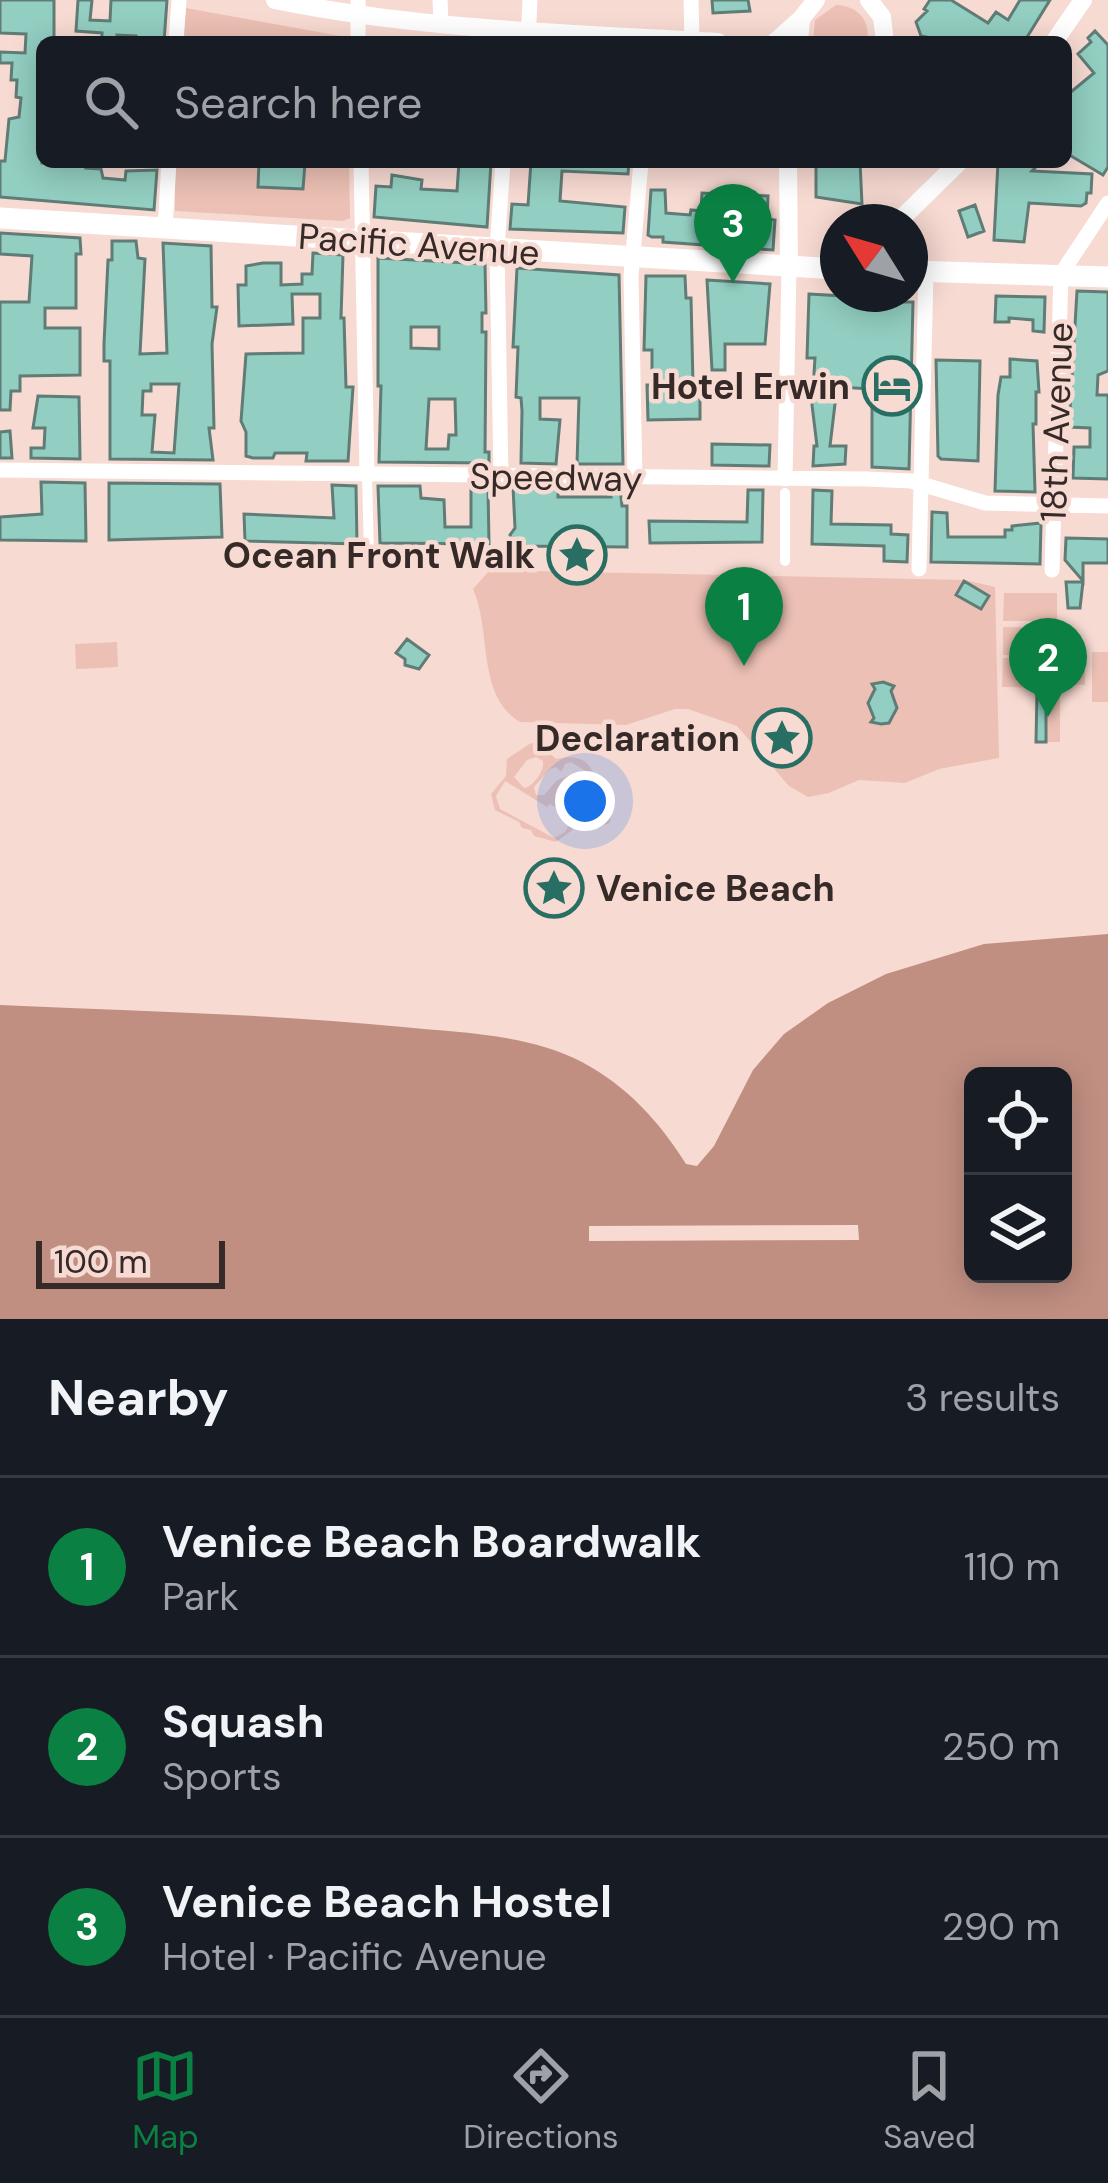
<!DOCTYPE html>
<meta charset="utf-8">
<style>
body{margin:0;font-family:"DM Sans",sans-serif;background:#20242c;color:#f1f3f6}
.controls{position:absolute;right:36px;bottom:36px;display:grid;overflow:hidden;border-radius:18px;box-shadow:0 6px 30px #0003}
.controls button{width:108px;height:108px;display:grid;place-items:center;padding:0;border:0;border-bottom:3px solid #363941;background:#171b24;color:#f1f3f6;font:60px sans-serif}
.compass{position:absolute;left:820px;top:204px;width:108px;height:108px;border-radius:50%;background:#171b24;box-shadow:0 6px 30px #0003;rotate:307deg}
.scale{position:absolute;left:36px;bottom:30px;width:189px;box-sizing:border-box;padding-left:12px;border:6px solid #352a27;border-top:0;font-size:33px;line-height:42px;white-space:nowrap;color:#352a27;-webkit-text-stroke:9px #f7dad2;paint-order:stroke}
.you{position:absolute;left:585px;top:801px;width:42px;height:42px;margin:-30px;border:9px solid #fff;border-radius:50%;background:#1a73e8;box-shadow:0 0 0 18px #1a73e833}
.badge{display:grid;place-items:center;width:78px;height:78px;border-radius:50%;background:#0b8043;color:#fff;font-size:39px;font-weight:700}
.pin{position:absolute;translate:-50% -99px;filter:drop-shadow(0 3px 6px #0008)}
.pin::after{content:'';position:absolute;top:63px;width:42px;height:36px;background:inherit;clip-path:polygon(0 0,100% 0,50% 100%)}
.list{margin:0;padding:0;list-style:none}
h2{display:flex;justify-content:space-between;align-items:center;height:156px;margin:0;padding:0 48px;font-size:51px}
h2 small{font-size:39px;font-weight:400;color:#9ea1a6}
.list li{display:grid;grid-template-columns:78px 1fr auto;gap:36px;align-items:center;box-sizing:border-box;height:180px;padding:0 48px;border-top:3px solid #363941}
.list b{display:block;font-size:45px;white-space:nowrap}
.list p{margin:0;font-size:39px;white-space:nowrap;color:#9ea1a6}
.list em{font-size:39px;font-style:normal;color:#9ea1a6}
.icon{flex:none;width:66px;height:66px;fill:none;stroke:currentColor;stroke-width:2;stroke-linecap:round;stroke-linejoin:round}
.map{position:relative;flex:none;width:1108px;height:1319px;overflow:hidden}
.search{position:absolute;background:#171b24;box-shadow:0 6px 30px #0003;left:36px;right:36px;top:36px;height:132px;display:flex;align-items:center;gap:30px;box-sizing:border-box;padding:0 42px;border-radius:18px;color:#9ea1a6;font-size:45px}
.sheet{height:696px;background:#171b24}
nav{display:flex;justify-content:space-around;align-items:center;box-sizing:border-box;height:168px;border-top:3px solid #363941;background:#171b24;font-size:33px;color:#9ea1a6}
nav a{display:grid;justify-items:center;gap:6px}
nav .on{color:#0b8043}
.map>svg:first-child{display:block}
.green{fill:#ecc0b4;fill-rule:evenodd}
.water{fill:#c08f82;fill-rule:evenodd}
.pier{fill:#f7dad2}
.building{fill:#92cec1;stroke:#607c76;stroke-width:3;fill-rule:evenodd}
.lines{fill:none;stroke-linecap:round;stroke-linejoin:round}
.pedestrian{stroke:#fff;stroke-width:10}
.minor{stroke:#fff;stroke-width:15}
.tertiary{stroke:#fff;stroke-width:18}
.secondary{stroke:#fff;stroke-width:21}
.labels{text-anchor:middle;stroke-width:9;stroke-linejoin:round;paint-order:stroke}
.street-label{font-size:36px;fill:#352a27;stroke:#f7dad2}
.poi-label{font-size:36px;font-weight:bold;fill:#352a27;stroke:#f7dad2;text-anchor:end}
</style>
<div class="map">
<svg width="1108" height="1319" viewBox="0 0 1108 1319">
<rect width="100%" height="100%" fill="#f7dad2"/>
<path class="green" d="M836 5C858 6 871 20 867 42H813L815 20Z
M186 8 340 36 347 42H182Z
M175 162H349L350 218 343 221 175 211Z
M490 570 965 580 995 587 999 758 939 769 905 783 859 780 829 793 808 797 789 786 737 726 688 709H675L626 725 520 722C476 696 492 631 473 589Z
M1004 593H1057V621H1003Z
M1003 627 1057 628 1056 656 1003 655Z
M117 642 118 667 76 669 75 644Z
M1069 648H1085V685L1068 684Z
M1092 652H1108V702H1092Z
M1003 658H1056V688L1002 687Z
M1037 692 1060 693V742H1036Z
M531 743 543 747 556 759C588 752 596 768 598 798L612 808 610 823 597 827 586 820 556 842 534 836 531 830 522 828 519 822 495 810 491 794 506 776 507 759ZM536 757 543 761C545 770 533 787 524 788L514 777 527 760ZM571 762 587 772 585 796 576 795 579 783 570 775 557 780 544 795H536L534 787 550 769 556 767 561 772 565 764ZM505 781 547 807 550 804 561 811 566 805 576 811 565 832 554 838 500 809 496 796Z"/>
<path class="water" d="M1108 934V1319H0V1005C134 1011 270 1014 403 1027 463 1033 528 1034 582 1062 627 1086 659 1121 686 1164L697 1166 714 1146 753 1070 784 1034 828 1003 886 974 984 944ZM973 1076H1063V1274H973Z"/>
<path class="pier" d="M858 1225 859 1240 589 1241V1226Z"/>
<path class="building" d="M0 0H54V42H42V163H87L86 168 101 169 103 178 125 180 126 171 157 170 154 210 0 197V161H5L9 119 19 117 21 98 16 97 17 80H11L12 63H0V52L25 53 26 34 0 33Z
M78 0H92L90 20 110 21 111 0H167L164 42H136V36L117 35V42H102V33L76 31Z
M712 0H748L750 11 713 13Z
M930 0H951L988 23 996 12 1008 20 1020 0H1050L1024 42H950L921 36 916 22 927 11 924 9Z
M1095 31 1108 45V167L1103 175 1066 153V96L1094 73 1078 54 1091 42 1088 38Z
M259 162 305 163 303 189 258 187Z
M459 162H491L487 227 374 217 376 186 391 187 392 175 422 180 421 189 457 191Z
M531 162H629L628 174 562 171 560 201 625 207 623 233 510 229 512 204 528 205Z
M816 162H860L862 204 816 197Z
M998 162H1041L1032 171 1092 174 1091 193H1087L1086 203 1081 206 1029 203 1024 242 994 240Z
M651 190H665L666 213 690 215 691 210 701 211 702 193 768 196 767 219 775 220 773 250 663 242V237H652L648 235Z
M975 205 984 231 968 237 959 211Z
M0 233 80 238 81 254H76V308H45V328H80V375L20 376V391H11L10 410H0V302H29L32 256 0 254Z
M112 241H136L138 258 145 259 140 354 167 353 163 243 211 246 212 307H217L212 344 214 428H209L213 460 110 459V361H104V344L108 260H112ZM151 384H179L174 453 152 452 155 415H142L143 391H151Z
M313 253 343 255 341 318H344L346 387H353L348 461H306L307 453H275L273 458H253L246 456V432L241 421 246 354 303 353V318H320V294H292L293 324 239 326 238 285H246V266L263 263H281V285L302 284V274H312Z
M378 258 485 264 486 313H482V332H486L485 452H489V463L379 462 381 386H378ZM411 327H439V349L411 348ZM429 399H455L456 435H449L448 449H426Z
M517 268 619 275 623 464H577L579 398H540V419L560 420 556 464 521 463 522 411 521 398 516 397 518 347H513Z
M646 276H685L686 298H691L693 384H700V419L648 420 647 385H652V350H644Z
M707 280 770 284 765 344H725V370H712Z
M1077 291 1108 292V371L1098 375 1097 395H1108V479L1073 478 1074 447H1090V428L1069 427Z
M809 294 861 297V302H913L909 469 872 467V389L837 387 830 446H846L845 464 813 466 814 446H817L812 405 815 358H807Z
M996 296 1045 297 1044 332 1033 331V320L1009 318V322H995Z
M1010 359 1037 361 1039 392H1036V424H1033L1035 492 995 491 998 395 1001 377H1010Z
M936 360 980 361 978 461 941 459 938 456Z
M38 396 79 397 80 459 31 458V448H44L45 428H33Z
M10 431 12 458H0V432Z
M712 444 770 445 769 466 712 465Z
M41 482 85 483 86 541 0 540V517L42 514Z
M109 483 220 484 222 537 109 540Z
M332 485 356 486 357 544 245 541 244 514 334 518Z
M378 486H420L421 498 444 500 445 527H471V487H488L489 544 380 543Z
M513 487 558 488V497H611V488H620L622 506H627V547L515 546 510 535 515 528Z
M748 490H763L762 542 650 543 649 521 747 522Z
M813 490 832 491 831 524 891 525V534L908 535 907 562 884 561V546L812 544Z
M932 512 947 513 948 537H1005V530H1012V526L1041 523 1040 564 931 562Z
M1066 538 1108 539V563H1083V581L1065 560Z
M964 581 989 596 981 609 956 595Z
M1066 582H1083L1080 608H1068Z
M407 639 429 655 419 669 405 665V659L396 653Z
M883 682 894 686 891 691 897 708 889 723 881 724 871 722 874 718 868 703 875 689 872 684Z
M1037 692 1046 693V742H1036Z"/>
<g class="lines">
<path class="pedestrian" d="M367 475 369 555
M785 493V561"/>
<path class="minor" d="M358 0V42
M440 0 441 24
M691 0 692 40
M176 42 179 0
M528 42 530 0
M361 162 367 475
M165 229 169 162
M0 470 867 479 911 481 985 503 1108 506
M501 477 497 249 503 162
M635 478 631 276 641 162
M785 479 789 267
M919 569 926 272
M1052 570 1061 274 1108 203"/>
<path class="tertiary" d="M275 0C420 30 570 33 718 42
M869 0 882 17 885 42
M775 42 801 19
M799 42 801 19 816 0
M1054 42 1083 0
M788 162 789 267
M898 222 959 162"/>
<path class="secondary" d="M0 218 838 269
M910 271 1108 277"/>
</g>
<defs>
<symbol id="hotel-ring" viewBox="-11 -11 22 22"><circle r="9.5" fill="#f7dad2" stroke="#286e62" stroke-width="1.5"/><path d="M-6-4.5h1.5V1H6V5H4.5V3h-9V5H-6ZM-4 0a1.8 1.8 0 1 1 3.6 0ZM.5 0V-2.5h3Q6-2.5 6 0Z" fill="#286e62"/></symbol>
<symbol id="sight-ring" viewBox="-11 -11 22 22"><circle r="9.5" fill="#f7dad2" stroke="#286e62" stroke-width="1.5"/><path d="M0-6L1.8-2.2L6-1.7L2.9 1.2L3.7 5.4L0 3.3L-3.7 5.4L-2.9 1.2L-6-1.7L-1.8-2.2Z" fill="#286e62"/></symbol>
</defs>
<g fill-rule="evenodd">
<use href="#hotel-ring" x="859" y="353" width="66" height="66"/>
<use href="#sight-ring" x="544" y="522" width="66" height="66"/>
<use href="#sight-ring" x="749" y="705" width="66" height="66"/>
<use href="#sight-ring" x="521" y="855" width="66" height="66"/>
</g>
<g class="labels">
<g class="street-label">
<text transform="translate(419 244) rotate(4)" y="13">Pacific Avenue</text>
<text transform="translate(1056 422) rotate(-88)" y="13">18th Avenue</text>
<text transform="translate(556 477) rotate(1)" y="13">Speedway</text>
</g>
<g class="poi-label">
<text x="850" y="399">Hotel Erwin</text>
<text x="535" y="568">Ocean Front Walk</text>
<text x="740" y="751">Declaration</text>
<text x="596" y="901" text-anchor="start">Venice Beach</text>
</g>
</g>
</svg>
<div class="controls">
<button><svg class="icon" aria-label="locate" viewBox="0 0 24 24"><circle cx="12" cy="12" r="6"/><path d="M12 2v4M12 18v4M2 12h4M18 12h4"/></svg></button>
<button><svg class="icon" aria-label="layers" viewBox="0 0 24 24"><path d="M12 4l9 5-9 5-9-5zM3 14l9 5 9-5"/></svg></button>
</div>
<svg class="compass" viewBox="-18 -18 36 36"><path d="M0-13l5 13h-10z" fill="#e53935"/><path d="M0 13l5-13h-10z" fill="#9ea1a6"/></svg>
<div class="scale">100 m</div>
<div class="you"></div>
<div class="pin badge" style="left:744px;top:666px">1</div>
<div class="pin badge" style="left:1048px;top:717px">2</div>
<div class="pin badge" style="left:733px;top:283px">3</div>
<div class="search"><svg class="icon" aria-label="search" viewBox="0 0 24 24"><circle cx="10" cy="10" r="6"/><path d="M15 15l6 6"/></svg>Search here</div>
</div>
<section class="sheet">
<h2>Nearby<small>3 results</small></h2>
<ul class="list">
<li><span class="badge">1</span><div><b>Venice Beach Boardwalk</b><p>Park</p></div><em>110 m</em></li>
<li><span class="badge">2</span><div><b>Squash</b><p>Sports</p></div><em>250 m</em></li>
<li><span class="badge">3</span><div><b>Venice Beach Hostel</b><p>Hotel · Pacific Avenue</p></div><em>290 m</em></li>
</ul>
</section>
<nav>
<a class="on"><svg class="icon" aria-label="map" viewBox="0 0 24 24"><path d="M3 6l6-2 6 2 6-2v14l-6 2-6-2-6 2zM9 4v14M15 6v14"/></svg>Map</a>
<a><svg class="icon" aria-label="directions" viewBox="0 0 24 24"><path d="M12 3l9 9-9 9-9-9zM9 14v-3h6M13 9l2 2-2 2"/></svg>Directions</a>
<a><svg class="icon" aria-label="saved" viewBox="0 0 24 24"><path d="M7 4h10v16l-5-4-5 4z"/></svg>Saved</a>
</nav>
